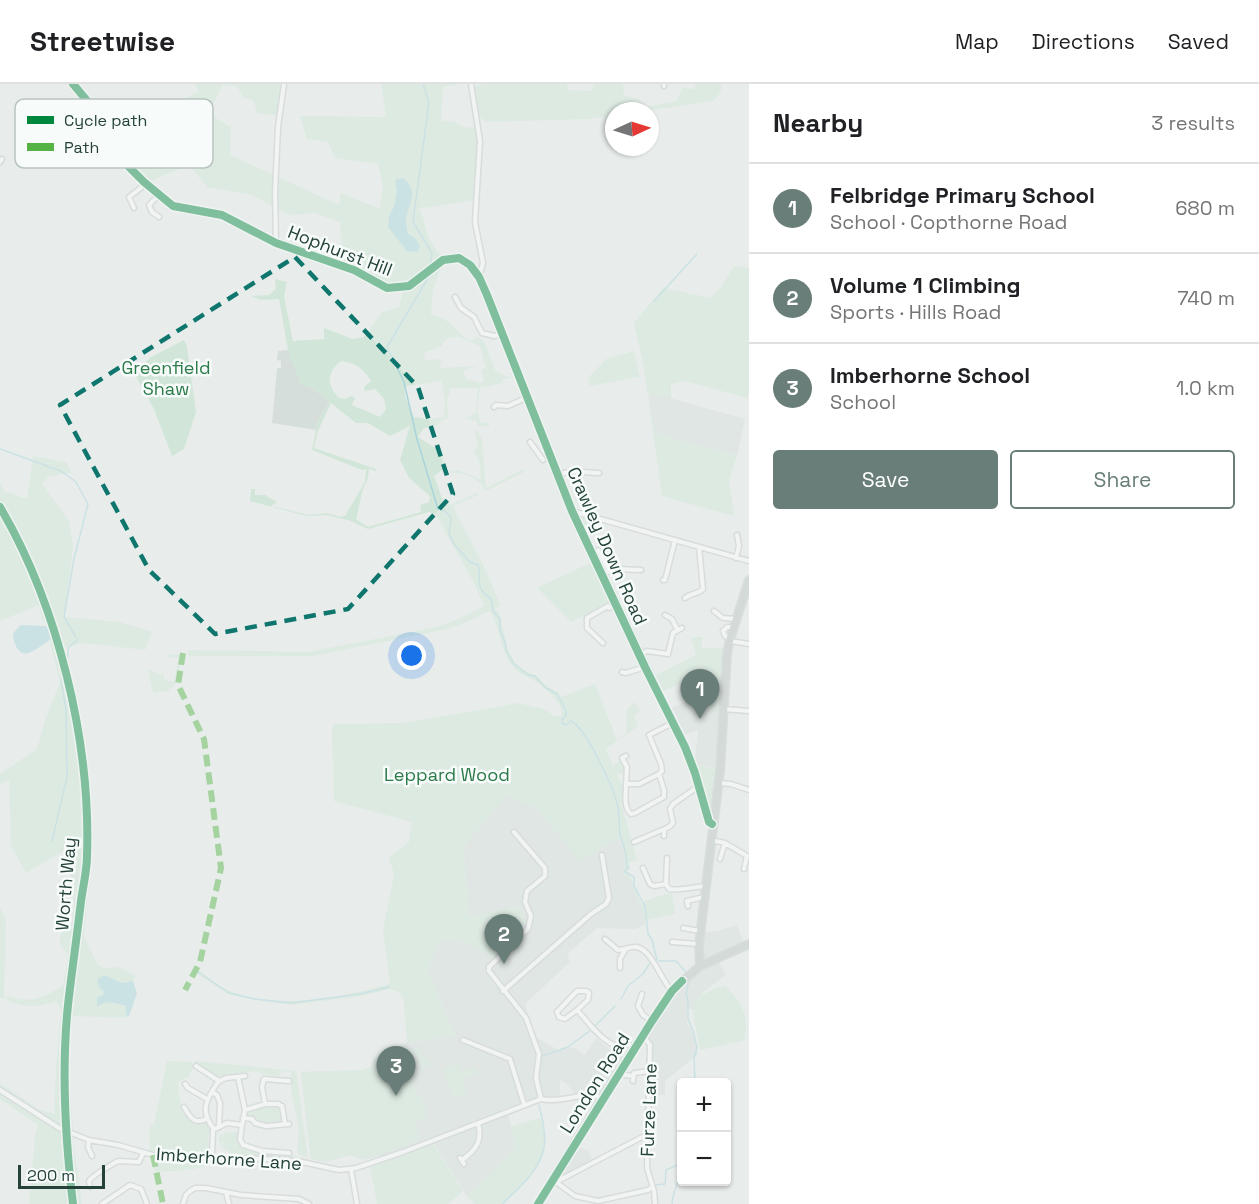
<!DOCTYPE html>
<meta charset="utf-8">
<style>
body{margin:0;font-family:"Space Grotesk",sans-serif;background:#f6f6f6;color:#202124}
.controls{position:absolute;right:18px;bottom:18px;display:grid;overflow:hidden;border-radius:6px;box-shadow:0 2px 4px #0004}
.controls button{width:54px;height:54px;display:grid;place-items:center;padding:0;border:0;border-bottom:2px solid #e0e0e0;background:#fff;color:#202124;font:30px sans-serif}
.compass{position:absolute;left:605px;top:18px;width:54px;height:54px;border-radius:50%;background:#fff;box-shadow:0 2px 4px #0004;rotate:86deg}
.scale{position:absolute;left:18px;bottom:15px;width:87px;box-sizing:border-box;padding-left:6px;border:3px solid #24423a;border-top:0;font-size:16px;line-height:21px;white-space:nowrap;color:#24423a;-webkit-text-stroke:4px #f7fbf9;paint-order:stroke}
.you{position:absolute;left:412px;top:572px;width:21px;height:21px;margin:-15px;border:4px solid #fff;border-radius:50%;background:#1a73e8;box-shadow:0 0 0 9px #1a73e833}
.badge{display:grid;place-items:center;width:39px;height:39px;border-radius:50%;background:#697e78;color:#fff;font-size:20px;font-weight:700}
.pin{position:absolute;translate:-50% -50px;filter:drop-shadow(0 2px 3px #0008)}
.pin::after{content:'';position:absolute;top:32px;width:21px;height:18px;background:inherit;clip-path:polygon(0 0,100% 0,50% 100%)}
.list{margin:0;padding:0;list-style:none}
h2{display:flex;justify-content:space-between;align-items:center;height:78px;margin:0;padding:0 24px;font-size:26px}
h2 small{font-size:20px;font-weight:400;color:#757577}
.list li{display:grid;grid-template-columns:39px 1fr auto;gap:18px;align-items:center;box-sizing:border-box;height:90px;padding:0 24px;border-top:2px solid #e0e0e0}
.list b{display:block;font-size:22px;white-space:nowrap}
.list p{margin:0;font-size:20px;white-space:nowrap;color:#757577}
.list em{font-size:20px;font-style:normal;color:#757577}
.actions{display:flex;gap:12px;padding:18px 24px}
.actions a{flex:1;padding:14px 0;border:2px solid #697e78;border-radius:6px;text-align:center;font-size:21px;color:#697e78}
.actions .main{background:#697e78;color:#fff}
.map{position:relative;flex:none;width:749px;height:1120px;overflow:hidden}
header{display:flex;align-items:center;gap:36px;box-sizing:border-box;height:84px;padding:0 30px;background:#fff;border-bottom:2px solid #e0e0e0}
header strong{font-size:28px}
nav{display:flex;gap:33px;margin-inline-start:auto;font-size:21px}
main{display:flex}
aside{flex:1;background:#fff}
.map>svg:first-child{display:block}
.built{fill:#d6dedb}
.green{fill:#d1e6d8;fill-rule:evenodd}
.water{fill:#a9d4db}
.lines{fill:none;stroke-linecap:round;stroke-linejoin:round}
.stream{stroke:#a9d4db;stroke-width:1.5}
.minor-casing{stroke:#c5cac8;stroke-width:7}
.highway-casing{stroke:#c3ccc9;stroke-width:10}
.minor{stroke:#fcfcfc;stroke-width:4}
.highway{stroke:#bcc4c2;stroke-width:7}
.quiet{stroke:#55b346;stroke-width:6;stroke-dasharray:12 6;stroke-linecap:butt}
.cycleway-casing{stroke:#f7fbf9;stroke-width:11}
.cycleway{stroke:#00873e;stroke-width:8}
.marked{fill:none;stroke:#0f766e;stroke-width:4.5;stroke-dasharray:12 8;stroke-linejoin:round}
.labels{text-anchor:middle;stroke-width:5;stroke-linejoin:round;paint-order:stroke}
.street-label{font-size:18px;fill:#24423a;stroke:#f7fbf9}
.park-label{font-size:18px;fill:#2d7a4b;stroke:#f7fbf9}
.key{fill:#f7fbf9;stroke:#b8c4c0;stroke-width:1.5}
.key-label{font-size:16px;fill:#24423a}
</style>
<header>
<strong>Streetwise</strong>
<nav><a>Map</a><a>Directions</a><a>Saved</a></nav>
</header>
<main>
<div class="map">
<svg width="749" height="1120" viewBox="0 0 749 1120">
<rect width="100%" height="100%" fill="#e8edeb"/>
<path class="built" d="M288 266 301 299 312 304 330 318 318 336 316 346 272 339 277 284H281V277L277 276 278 267Z
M648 308 745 335 737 372 655 349Z
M725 601 720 685 707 683 699 681 695 675 698 646 685 651 672 624Z
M505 711 535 722 581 776 620 752 625 774 623 791 629 794 645 833V841L635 845 597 844 567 870 570 878 525 920 536 953 558 966 568 963 576 965 585 971 596 954 608 964 613 967 614 966 626 974 616 988 612 990 602 1008 577 1012 566 999 560 996V1013L550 1014 546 1012 537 1014 379 1073 378 1072 364 1076 350 1071 325 1078 311 1075 301 988 363 986 371 983 374 975 381 969 407 959 455 951 427 886 440 856H454L474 861 492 875 518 822 468 834 464 763Z
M737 841 744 860 715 871 726 891 702 909 692 925H687V939L691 944 698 970 665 997V1011H652L651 961 645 952 658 931 676 908 690 894 702 885 700 867 703 848 717 847Z
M508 1030 516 1062 497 1085 467 1112 434 1060Z
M580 1057 583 1059 580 1063 588 1067 592 1075 557 1095Z"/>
<path class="green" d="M194 0H284L280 32 257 29 254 17 243 13 237 2 223 1 213 20 214 33 231 43 230 71 339 121 341 109 380 125 383 101 378 80 335 74 328 58 307 55 300 32 386 33 381 0H461L443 3 441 37 456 38C461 44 469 45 476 42L478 58 475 116 417 125 422 129 428 153 443 176 433 207 431 231C450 233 455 248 471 257L477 252 485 259 495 286 507 293H517L502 295V298H507L480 304 477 328 481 338 489 339V343L477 341 476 337 465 334 476 329 478 304H451L447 316 448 334 442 336 438 341 424 344 418 353 440 367 444 374 443 383 449 388 458 386 480 395C482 386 480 376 474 368L478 360 475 349 477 346 482 355 486 404 523 385 524 388 486 407C480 398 473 392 462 390 454 388 450 390 442 386L434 392 442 414 450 421 477 409 478 411 453 422C469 456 488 486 500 521L495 525 499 528 508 566 515 579 527 588 535 591 546 602 558 608 561 613 595 600 617 656 626 650 627 626 634 618 640 626 634 633 638 642 606 665 614 684 615 680 620 677 625 683 624 690H617L623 702 622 722 637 776 629 778 630 783 626 788 630 791 641 819 655 813 672 809 675 830 646 836 629 794 623 791 625 774 620 753 581 777 535 723 505 712 464 763 468 833 518 822 526 838 492 875C473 860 465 855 440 857L427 886 455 951 407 959 404 917 399 908 390 905 361 912 292 921 255 916 228 910 196 889 199 886C208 893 219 903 230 907 279 927 341 913 390 900L383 846 394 791 389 773 409 758 412 738 334 717 332 644 334 640 403 639 518 619 544 625 555 632H561L562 629C560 615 547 606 536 598 530 593 522 592 516 586 500 570 501 546 490 527L457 542 438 547 313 572H188V566L309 568 436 543 454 537 484 522 474 499 436 431 429 428 368 445 348 436 326 431 307 432 250 417 251 405H255V411H265L277 418 271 422 309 431 327 429 340 433 345 432 365 398 366 385 362 386 312 366 318 336 330 318 312 304 301 300 288 266 279 215 261 216 251 212 269 211 276 205 275 195 287 198 284 212 293 257 324 255V244L352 255 364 253 382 228 399 223 404 203 387 204 343 183 340 138 314 129 289 131 252 111 207 103 189 81 145 99 123 77 110 51 199 7ZM458 253 480 262 486 284 481 286 484 297 480 299 466 295 463 287 477 282 439 284 442 275 425 276 424 269 442 262 446 255ZM341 277C356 279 363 284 371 297L364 303 365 307 375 305 384 315 386 325 380 333 352 321 355 314 352 312 345 315 339 314C326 301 327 288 341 277ZM442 297 445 317 444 333 428 335 414 333 405 312 406 302ZM331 319 356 339H368L390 352 410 342 400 376 409 394 430 412 429 418 420 421 421 428 368 443 356 435 363 405 368 394 369 385 376 387V385L314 364 318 347Z
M470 0H474V2L488 0H567L568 6 591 7 594 0H623L624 11 639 15 646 23 677 17 682 4 694 5 696 0H721V8L713 17 645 27H614V31L590 35 486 38 476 31Z
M734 182 749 184V309L747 314 685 297 671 300V315L648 309 655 349 737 372 729 397 734 432 662 412 644 284 634 239 663 204 711 214 721 203Z
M184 256 187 262 196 328 184 365 172 372 154 325 134 289 151 273Z
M634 267 640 293 590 302 588 294 606 275Z
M33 372 66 378 72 389 49 392 42 400 69 437 73 461 65 533 119 538 152 548 145 566 84 559 65 563 77 624 88 713 89 796 84 853 98 881 104 884 120 883 136 892 133 897 122 899 104 891V910L98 922C107 914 116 919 126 922V931L129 932 125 934 71 932 68 975 73 1043 72 1049 82 1120H29L35 1053 38 1041 0 1015V999L38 1025 54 1030 56 985 61 925 56 917C37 924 25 924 7 916V912C29 920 45 914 63 901L68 871C62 861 58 863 61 849L71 843 74 820 67 765 26 789 11 762 9 696 0 701V690L37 665 46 634 60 598 50 558 51 553 43 537 39 521 0 537V398L4 407 27 415Z
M580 432 593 434 584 444 656 591 696 571 691 553H702V564H718L729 562 723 625 710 627 707 609 689 617 679 600 663 607 695 678 704 683 717 685 711 735 695 682 687 661 678 646 577 433Z
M594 477 612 518 571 538 537 504Z
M168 570 182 571 176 599 168 607 153 609 148 585 160 591 163 590 164 596 174 598 179 574 168 573Z
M0 823 6 837 4 915 0 914Z
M725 902C742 918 749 930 745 955L742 957 700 966 692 925 702 909 704 910 717 903Z
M395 964 396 971 419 966 422 975H428L429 981 422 984 416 969 406 973 409 980 398 984 400 995 411 993 419 1013 416 1014 421 1013 428 1032 415 1037 408 1019 420 1054 410 1060 366 1075 350 1071 325 1078 311 1075 301 988 363 986 371 983C376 971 383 967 395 964Z
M167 977 191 978 194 982 188 993 178 998C179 1014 180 1027 193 1039L205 1038 211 1044 208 1051 209 1071 150 1069 149 1042 154 1040Z
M195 977 296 987 308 1074 298 1070C297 1060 299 1050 298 1041 295 1021 289 1007 291 988L282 987 279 992 262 990 256 987 220 993 197 981Z
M457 980 461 988 475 983 478 989 463 995 468 1008 454 1014 443 985Z
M271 1021H278L281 1024 283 1037 281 1039 263 1041 247 1033 245 1030 250 1026Z
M540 1034C559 1072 524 1094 503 1120H475L467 1112 497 1085 515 1062 512 1042Z
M239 1048V1060L250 1067 260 1069 293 1071 314 1079 267 1073 226 1071 229 1068 220 1061 226 1057 219 1059V1052L221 1050 224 1053 223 1049Z
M433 1060 463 1107 448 1120H377L370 1083Z
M189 1074H225L223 1079C201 1084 178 1089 155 1087L153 1075 186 1076Z"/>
<path class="water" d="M403 94C420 109 408 120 406 135 406 140 407 146 408 150L416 155 420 162 417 168 407 167 388 143 389 133 395 120 397 106 395 96Z
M21 541 46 542 48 544 51 555C35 565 20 583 13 553L14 548Z
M104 891 122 899 133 897 137 909 129 932 126 931V922C115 919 106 915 97 923V914L104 910 103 906 100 905 97 896Z"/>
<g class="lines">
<path class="stream" d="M423 0 429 18 413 138 432 169 428 194 387 263 404 298 417 355 438 425 445 427 451 434 449 449 453 459 470 478 478 481C482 500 474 503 491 515L493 527 500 535V546L505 558 506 566 514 580 528 591 535 592 546 604 557 610 566 627V631L562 636V639L566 641 571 637C587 645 614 705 618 723 620 733 618 746 621 754 624 762 628 773 626 781L629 784 624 787 634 793V802L645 822 648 850 652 856 657 876H655
M654 217 697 170
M0 365 61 387 76 398 88 420 74 475 64 533 76 553
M67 592 68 564 77 556
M52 757 67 693 66 627 61 596 64 594
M659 877H676L686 888
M198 888 229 909 255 915 291 919 360 910 389 903
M689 897 686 910 688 916V935L693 947 697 964 694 974 695 998
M621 915 628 902 643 890 650 879
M595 942 615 922
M542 972 568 963 591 946
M655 1101 665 1100 666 1086 682 1079
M503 1120C509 1113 514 1109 520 1103 548 1074 549 1058 539 1021
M672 1120C673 1106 680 1096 682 1082"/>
<defs>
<path id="minor" d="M73 0 104 37 123 77 144 98 173 122 222 131 276 159 354 186 387 204 409 202 443 176 459 174 470 181 479 193 487 211 572 427 645 583 685 663 695 689 709 738 712 740
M471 0 480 57 475 138 483 179 479 193
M664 2V0
M0 78 2 75
M159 111 149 121 152 128 159 133
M134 124 129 113 146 100
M276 158 275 108 278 43 284 0
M455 213 461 224 474 233 482 249 494 252 503 249
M494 323 496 321 508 322 528 313
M530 358 543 376
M558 391C571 385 584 389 599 389
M572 427 749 477
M598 466 609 487
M736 474 739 462 737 451
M602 490 617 485 641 486
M663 496H665L675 456
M685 514C691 509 698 510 703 505L699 463
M714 527 723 534 737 535
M665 531 672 535 677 545
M730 555 725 552 723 547 727 543H734
M730 557 749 560
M603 559 587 544V534L608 522 609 524 616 521
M640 570 647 567 668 570 673 549 682 544
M622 588 626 589 645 583
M723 625 749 627
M626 672 622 674 627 683 626 700H639L659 690 662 687 661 680 649 651 673 639
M719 699 731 700 749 706
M626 700C626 710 623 723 631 730L635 729 664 713V706L659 690
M514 748 545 784V792L527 807 525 818 531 832 528 845 489 883V887L526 934 539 970 536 994 541 1015
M664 752V746
M711 756 725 759 747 772 744 785
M634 758 669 743 673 739 670 725 673 720 699 702
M667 774 666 800 669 805C675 807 695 803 705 802
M720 775 725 759
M643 784 650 800 654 802 666 800
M688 822 687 817 704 813
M683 844 700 847
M605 855 618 866C624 866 631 862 637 863 652 866 662 898 672 907
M672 858 698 860
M620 884V875L625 866
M503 907 591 830 606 820 609 814 602 771
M642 910 638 922 643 931 652 937
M577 926 588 916 589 909 586 907H577L557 928 559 933 565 935 577 926C589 939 602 958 619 963L626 960 635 963
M643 952 650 961 647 1084 654 1107 655 1120
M463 956 510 975 524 1020
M196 982 219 997
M625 991 633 992
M238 993 245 1026
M226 994 245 992
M633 997 634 989 650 987
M185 1000 188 1004 207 1015
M0 1006 59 1044 89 1056 118 1061 156 1072 266 1075 302 1078 339 1086 356 1084 403 1068 541 1015C560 1020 586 1006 601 1014
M212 1008 217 1011 220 1019
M265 1020 262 1003 264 995 289 997
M184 1023C190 1033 194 1041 206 1035
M243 1034 252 1035 255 1039 266 1042
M219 1041 220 1021
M242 1041 245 1026 265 1020H278L282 1022 285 1040
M267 1042 289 1040
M213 1044C202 1029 204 1020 214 1004 217 999 218 997 224 995
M89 1056 88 1063 92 1072
M212 1072 213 1046 227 1039 242 1041 240 1055 243 1061 262 1067 289 1069
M460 1074 464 1080
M462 1076C476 1066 483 1057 478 1039
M351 1085 357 1120
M553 1096 575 1112 598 1117 648 1106 652 1103
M556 1098 648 1050
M90 1103 89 1097C93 1091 111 1081 118 1077L139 1078 143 1069
M226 1108 229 1120
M102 1120 130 1101 141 1105 147 1120
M183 1120 186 1111 190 1107 195 1104H206L241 1111 299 1115 309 1120"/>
<path id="highway" d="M700 882 699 860 720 687 727 570 730 555 749 496
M538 1120 602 1014 672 907 700 882 749 860"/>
</defs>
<use href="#minor" class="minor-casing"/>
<use href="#highway" class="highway-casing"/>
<use href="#minor" class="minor"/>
<use href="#highway" class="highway"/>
<path class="quiet" d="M183 569 178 601 204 655 221 784 200 878 185 906
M153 1071 163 1120"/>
<defs>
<path id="cycleway" d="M73 0 104 37 123 77 144 98 173 122 222 131 276 159 354 186 387 204 409 202 443 176 459 174 470 181 479 193 487 211 572 427 645 583 685 663 695 689 709 738 712 740
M0 423C58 522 91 658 87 772 87 787 83 802 81 817 77 852 72 886 68 921 61 988 65 1053 73 1120
M538 1120 652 937 672 907 682 897"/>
</defs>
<use href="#cycleway" class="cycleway-casing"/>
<use href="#cycleway" class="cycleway"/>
</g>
<path d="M0 0H749V1120H0ZM295 173 418 303 453 410 348 525 215 550 149 486 60 321Z" fill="#e8edeb" fill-opacity=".55" fill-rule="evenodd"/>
<path class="marked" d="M295 173 418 303 453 410 348 525 215 550 149 486 60 321Z"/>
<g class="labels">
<g class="street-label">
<text transform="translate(340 167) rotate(21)" y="6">Hophurst Hill</text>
<text transform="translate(607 462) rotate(66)" y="6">Crawley Down Road</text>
<text transform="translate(66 800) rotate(-85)" y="6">Worth Way</text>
<text transform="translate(595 999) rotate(-58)" y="6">London Road</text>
<text transform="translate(649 1026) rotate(-88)" y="6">Furze Lane</text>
<text transform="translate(229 1075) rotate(4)" y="6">Imberhorne Lane</text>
</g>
<g class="park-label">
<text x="166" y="290">Greenfield<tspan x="166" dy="21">Shaw</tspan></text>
<text x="447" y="697">Leppard Wood</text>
</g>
</g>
<rect x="15" y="15" width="198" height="69" rx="9" class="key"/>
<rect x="27" y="32" width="27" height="8" fill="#00873e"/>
<rect x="27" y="59" width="27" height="8" fill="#55b346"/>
<g class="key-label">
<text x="64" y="42">Cycle path</text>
<text x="64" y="69">Path</text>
</g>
</svg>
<div class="controls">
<button>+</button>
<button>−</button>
</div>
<svg class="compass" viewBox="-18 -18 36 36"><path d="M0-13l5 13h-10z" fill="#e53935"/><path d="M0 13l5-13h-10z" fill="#757577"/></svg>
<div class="scale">200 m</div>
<div class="you"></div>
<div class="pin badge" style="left:700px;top:635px">1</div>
<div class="pin badge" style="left:504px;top:880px">2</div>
<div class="pin badge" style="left:396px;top:1012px">3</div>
</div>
<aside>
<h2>Nearby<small>3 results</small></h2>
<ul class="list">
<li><span class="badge">1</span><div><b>Felbridge Primary School</b><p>School · Copthorne Road</p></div><em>680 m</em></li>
<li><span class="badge">2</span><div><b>Volume 1 Climbing</b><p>Sports · Hills Road</p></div><em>740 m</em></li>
<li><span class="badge">3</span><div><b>Imberhorne School</b><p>School</p></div><em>1.0 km</em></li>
</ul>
<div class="actions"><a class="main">Save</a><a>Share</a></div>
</aside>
</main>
